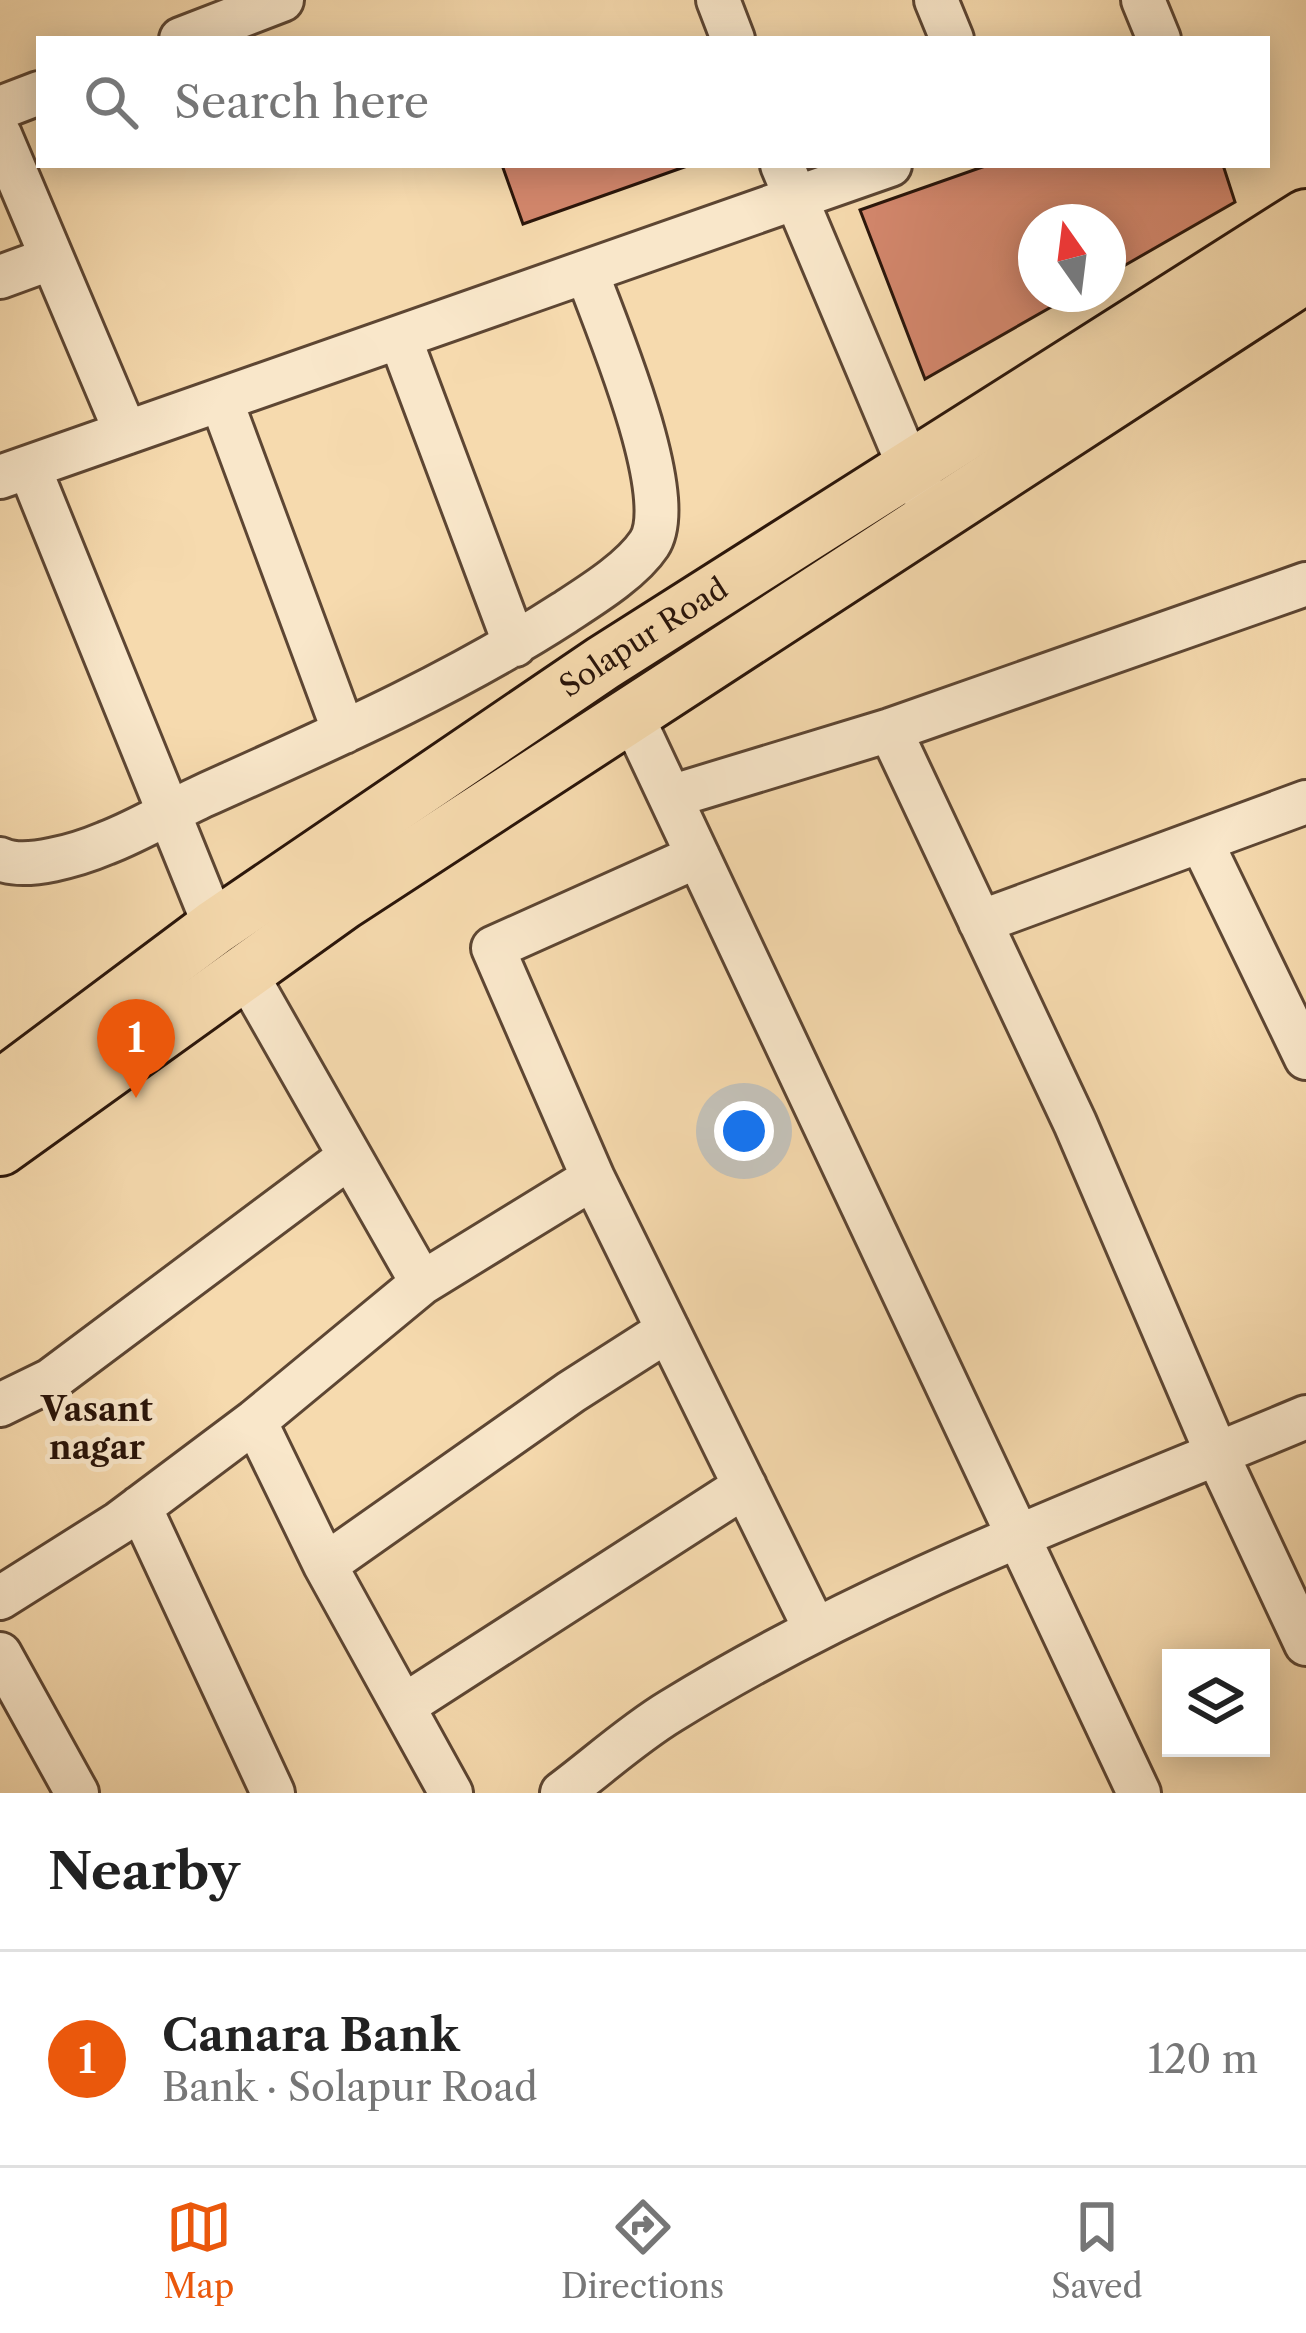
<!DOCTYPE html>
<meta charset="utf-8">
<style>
body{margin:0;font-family:"Libre Caslon Text",serif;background:#f2f2f2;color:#222}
.controls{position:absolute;right:36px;bottom:36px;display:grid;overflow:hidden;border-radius:0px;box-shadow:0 6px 30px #0003}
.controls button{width:108px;height:108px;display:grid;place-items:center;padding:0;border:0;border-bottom:3px solid #e0e0e0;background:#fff;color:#222;font:60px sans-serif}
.compass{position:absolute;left:1018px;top:204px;width:108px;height:108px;border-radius:50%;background:#fff;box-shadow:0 6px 30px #0003;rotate:346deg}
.you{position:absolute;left:744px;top:1131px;width:42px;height:42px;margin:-30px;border:9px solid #fff;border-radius:50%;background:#1a73e8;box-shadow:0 0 0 18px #1a73e833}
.badge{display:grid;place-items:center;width:78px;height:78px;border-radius:50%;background:#ea580c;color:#fff;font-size:39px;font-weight:700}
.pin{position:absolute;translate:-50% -99px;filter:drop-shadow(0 3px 6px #0008)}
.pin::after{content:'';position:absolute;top:63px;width:42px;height:36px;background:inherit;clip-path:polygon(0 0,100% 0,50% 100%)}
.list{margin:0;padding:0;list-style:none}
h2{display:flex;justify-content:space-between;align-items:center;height:156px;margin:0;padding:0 48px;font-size:51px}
h2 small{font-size:39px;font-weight:400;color:#767676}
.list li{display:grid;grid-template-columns:78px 1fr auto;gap:36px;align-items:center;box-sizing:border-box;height:216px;padding:0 48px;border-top:3px solid #e0e0e0}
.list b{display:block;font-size:45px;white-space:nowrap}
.list p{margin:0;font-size:39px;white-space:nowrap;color:#767676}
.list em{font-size:39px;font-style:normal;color:#767676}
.icon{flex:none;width:66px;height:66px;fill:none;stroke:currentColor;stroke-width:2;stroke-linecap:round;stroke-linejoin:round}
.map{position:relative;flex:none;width:1306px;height:1793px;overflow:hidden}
.search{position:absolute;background:#fff;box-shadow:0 6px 30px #0003;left:36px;right:36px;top:36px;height:132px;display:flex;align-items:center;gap:30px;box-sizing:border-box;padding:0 42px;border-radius:0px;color:#767676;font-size:45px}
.sheet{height:372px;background:#fff}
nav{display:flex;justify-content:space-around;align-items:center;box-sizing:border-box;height:168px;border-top:3px solid #e0e0e0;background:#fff;font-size:33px;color:#767676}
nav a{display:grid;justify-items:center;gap:6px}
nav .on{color:#ea580c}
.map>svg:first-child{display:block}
.building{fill:#d4876d;stroke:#2a150a;stroke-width:3}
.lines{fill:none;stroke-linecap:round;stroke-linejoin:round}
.minor-casing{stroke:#5d4633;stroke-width:48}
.major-casing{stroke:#2a150a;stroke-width:60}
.minor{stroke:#f9e7ca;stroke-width:42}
.major{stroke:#f6daae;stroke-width:54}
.labels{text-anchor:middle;stroke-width:10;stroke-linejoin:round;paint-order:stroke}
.street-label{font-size:30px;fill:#2a150a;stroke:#f9e7ca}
.neighbourhood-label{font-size:33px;font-weight:bold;fill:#2a150a;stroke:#f9e7ca}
</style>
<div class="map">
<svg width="1306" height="1793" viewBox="0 0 1306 1793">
<rect width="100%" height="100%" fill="#f6daae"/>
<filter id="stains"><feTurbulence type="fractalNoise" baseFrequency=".00167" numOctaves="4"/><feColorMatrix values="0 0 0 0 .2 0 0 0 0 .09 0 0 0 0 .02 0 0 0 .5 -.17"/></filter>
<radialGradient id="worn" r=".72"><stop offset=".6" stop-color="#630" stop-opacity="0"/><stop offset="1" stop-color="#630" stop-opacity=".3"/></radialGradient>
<path class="building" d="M502 165H690L523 224Z
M988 165H1223L1235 202 1108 275V222H1036V294H1074L925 379 860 210Z"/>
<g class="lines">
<defs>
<path id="minor" d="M718 0 733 39
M936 0 952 39
M1143 0 1159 39
M181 39 282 0
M0 108 39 93
M0 135 126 433
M782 165 910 469 924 494
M0 277 52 258
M400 338 515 645
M221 400 344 732
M29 467 215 927
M0 477 890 165
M631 714 1139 1793
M890 730 1075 1123 1217 1454 1306 1644
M670 797 890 730 1306 584
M1201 841 1306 1058
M698 856 493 948 593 1178 815 1629
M0 859C26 871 80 854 106 843 140 830 172 810 205 795 327 740 451 686 564 613 590 596 631 571 649 544 680 497 606 326 587 273
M980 922 1306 802
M245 972 422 1283
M0 1405 51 1380 349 1157
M255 1421 325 1565 451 1793
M140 1507 273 1793
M325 1565 571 1392 668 1330
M0 1598 119 1523 255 1421 422 1283 593 1178
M0 1654 77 1793
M405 1705 745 1486
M562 1793C598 1766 633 1734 671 1711 870 1588 1091 1507 1306 1417"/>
<g id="major">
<path id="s1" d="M0 1088 215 927 603 663 1306 217"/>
<path d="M0 1148 343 902 1306 275"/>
</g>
</defs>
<use href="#minor" class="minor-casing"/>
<use href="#major" class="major-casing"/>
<use href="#minor" class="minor"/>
<use href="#major" class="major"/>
</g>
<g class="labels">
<g class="street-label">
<text dy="10" stroke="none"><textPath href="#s1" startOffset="786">Solapur Road</textPath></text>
</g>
<g class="neighbourhood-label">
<text x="97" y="1421">Vasant<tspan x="97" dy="38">nagar</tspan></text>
</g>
</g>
<rect width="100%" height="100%" filter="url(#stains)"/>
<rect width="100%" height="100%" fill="url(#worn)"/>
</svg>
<div class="controls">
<button><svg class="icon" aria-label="layers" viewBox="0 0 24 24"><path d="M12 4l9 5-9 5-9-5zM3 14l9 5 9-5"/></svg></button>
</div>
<svg class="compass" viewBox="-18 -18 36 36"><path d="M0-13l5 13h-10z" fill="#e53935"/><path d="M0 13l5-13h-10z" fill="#767676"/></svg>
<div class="you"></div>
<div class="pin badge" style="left:136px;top:1098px">1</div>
<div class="search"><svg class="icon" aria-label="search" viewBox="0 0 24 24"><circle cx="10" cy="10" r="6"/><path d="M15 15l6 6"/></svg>Search here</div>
</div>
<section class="sheet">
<h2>Nearby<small></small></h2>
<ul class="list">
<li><span class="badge">1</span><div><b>Canara Bank</b><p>Bank · Solapur Road</p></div><em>120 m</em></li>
</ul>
</section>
<nav>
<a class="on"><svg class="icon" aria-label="map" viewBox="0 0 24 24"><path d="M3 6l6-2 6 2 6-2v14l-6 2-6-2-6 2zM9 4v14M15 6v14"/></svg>Map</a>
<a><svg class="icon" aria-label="directions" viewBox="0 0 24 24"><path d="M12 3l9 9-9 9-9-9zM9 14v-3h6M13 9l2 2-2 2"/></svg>Directions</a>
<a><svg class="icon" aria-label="saved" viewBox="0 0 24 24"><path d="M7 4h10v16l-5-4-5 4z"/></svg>Saved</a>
</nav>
